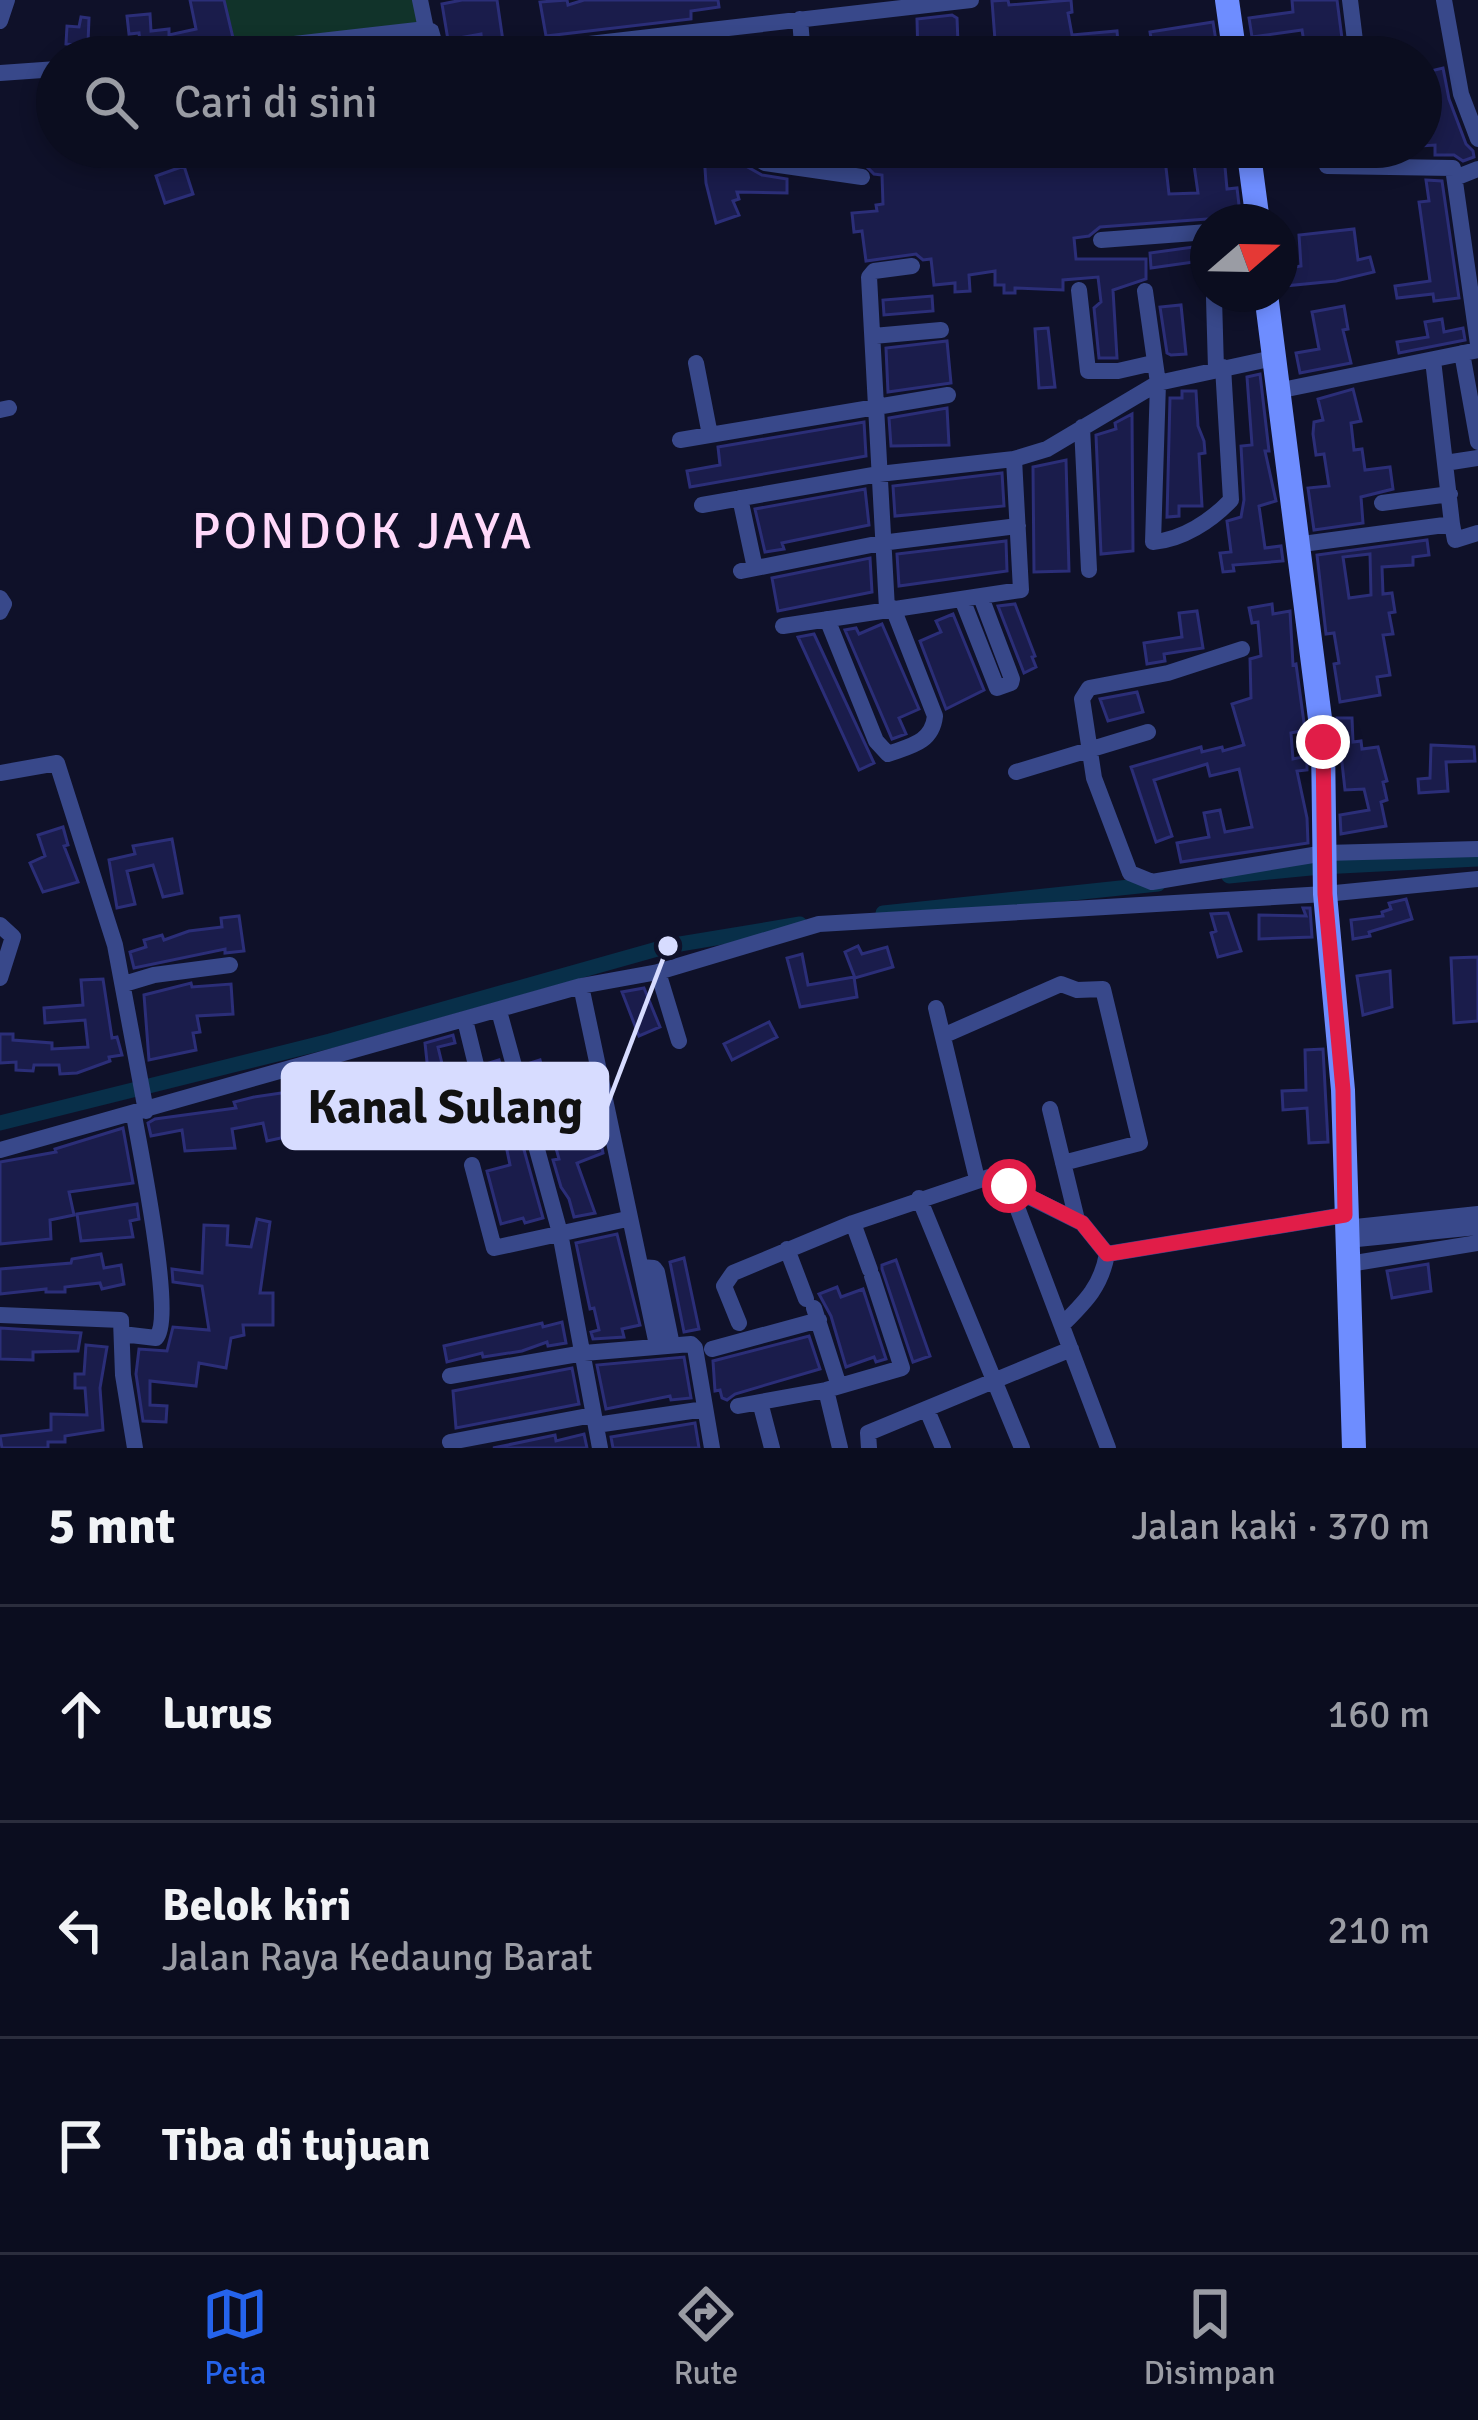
<!DOCTYPE html>
<html lang="id">
<meta charset="utf-8">
<style>
body{margin:0;font-family:Signika,sans-serif;background:#141628;color:#f1f3f6}
.compass{position:absolute;left:1190px;top:204px;width:108px;height:108px;border-radius:50%;background:#0b0d1f;box-shadow:0 6px 18px #0003;rotate:70deg}
.stop{position:absolute;width:36px;height:36px;margin:-27px;border:9px solid #e11d48;border-radius:50%;background:#fff}
.stop.end{background:#e11d48;border-color:#fff;box-shadow:0 3px 12px #0008}
.list{margin:0;padding:0;list-style:none}
h2{display:flex;justify-content:space-between;align-items:center;height:156px;margin:0;padding:0 48px;font-size:51px}
h2 small{font-size:39px;font-weight:400;color:#9a9ca4}
.list li{display:grid;grid-template-columns:78px 1fr auto;gap:36px;align-items:center;box-sizing:border-box;height:216px;padding:0 48px;border-top:3px solid #2b2d3d}
.list b{display:block;font-size:45px;white-space:nowrap}
.list p{margin:0;font-size:39px;white-space:nowrap;color:#9a9ca4}
.list em{font-size:39px;font-style:normal;color:#9a9ca4}
.icon{flex:none;width:66px;height:66px;fill:none;stroke:currentColor;stroke-width:2;stroke-linecap:round;stroke-linejoin:round}
.map{position:relative;flex:none;width:1478px;height:1448px;overflow:hidden}
.search{position:absolute;background:#0b0d1f;box-shadow:0 6px 18px #0003;left:36px;right:36px;top:36px;height:132px;display:flex;align-items:center;gap:30px;box-sizing:border-box;padding:0 42px;border-radius:66px;color:#9a9ca4;font-size:45px}
.sheet{height:804px;background:#0b0d1f}
nav{display:flex;justify-content:space-around;align-items:center;box-sizing:border-box;height:168px;border-top:3px solid #2b2d3d;background:#0b0d1f;font-size:33px;color:#9a9ca4}
nav a{display:grid;justify-items:center;gap:6px}
nav .on{color:#2563eb}
.map>svg:first-child{display:block}
.green{fill:#11332a}
.lines{fill:none;stroke-linecap:round;stroke-linejoin:round}
.canal{stroke:#082f49;stroke-width:15}
.building{fill:#1a1c4b;stroke:#2b2e78;stroke-width:3;fill-rule:evenodd}
.street{stroke:#38488a;stroke-width:16}
.secondary{stroke:#6e8dff;stroke-width:24}
.route{stroke:#e11d48;stroke-width:15}
.labels{text-anchor:middle;stroke-width:9;stroke-linejoin:round;paint-order:stroke}
.quarter-label{font-size:51px;letter-spacing:3px;fill:#ffd9fa;stroke:#0f1129}
.leader{fill:none;stroke:#d7dcff;stroke-width:4.5}
.callout-dot{fill:#d7dcff;stroke:#0f1129;stroke-width:4.5}
.callout{fill:#d7dcff;stroke:#d7dcff;stroke-width:4.5}
.callout-label{font-size:48px;text-anchor:middle;font-weight:bold;fill:#111}
</style>
<div class="map">
<svg width="1478" height="1448" viewBox="0 0 1478 1448">
<rect width="100%" height="100%" fill="#0f1129"/>
<path class="green" d="M217 0H423L431 41 323 57H227Z"/>
<g class="lines">
<path class="canal" d="M1229 876 1321 867 1478 859
M883 913 1158 884
M0 1123 330 1041 668 946 800 924"/>
</g>
<path class="building" d="M190 0H224L233 38 179 44 172 48 167 57H142L139 33 129 34 127 16 150 14 151 31 169 29V35L196 29Z
M462 0H497L503 41 482 43 481 34 448 40 442 4Z
M567 0 568 5 584 0H718L719 7 691 11V19L546 36 540 2Z
M1008 0 1009 5 1071 0 1072 12 1068 13 1072 35 1117 31 1119 55 1056 57V48L1026 53V57H918L917 19 952 15 957 18 958 43 995 40 992 1Z
M1292 0H1337L1343 46 1306 54 1302 30 1252 37 1249 18 1293 12Z
M81 17 89 18 88 43 113 45 112 57H75L76 45 66 44 67 26 79 27Z
M1213 22 1216 41 1201 42 1203 51 1154 57 1150 32Z
M1443 68 1449 99 1466 144 1473 151 1474 157 1463 161 1454 155H1435V145L1421 146V92L1426 91 1422 73Z
M809 147H996L998 152 1074 147H1232L1234 165 1225 167 1227 189 1237 188 1241 222 1207 219 1100 227 1089 236 1074 238 1076 259H1146V279L1113 290 1117 358H1099L1094 308 1101 302 1098 277 1063 280V290L1015 288V293H1004V285H995V271L969 275 970 291 955 292V283L934 285 931 259 923 260 916 254 866 261 862 231 854 232 852 213 877 211 876 205 883 204 882 175 874 174 864 164 809 156ZM1193 158 1198 193 1169 194 1165 159Z
M704 154 730 155 734 166 744 165 762 175 787 179V193L737 192 739 199 733 201 739 215 716 223 706 183Z
M184 166 193 194 165 203 156 176Z
M1426 180 1442 181 1459 298 1434 301 1433 294 1397 298 1395 286 1430 281 1419 202 1429 201Z
M1354 229 1358 260 1370 257 1374 272 1336 281 1284 286 1282 269 1301 266 1299 235Z
M1208 245V260L1151 268 1150 253Z
M932 296 933 311 884 315 883 300Z
M1181 305 1186 354 1171 355 1167 353 1160 307Z
M1344 306 1348 329 1343 330 1351 363 1300 373 1296 353 1319 349 1312 312Z
M1442 319 1444 332 1463 328 1465 340 1399 353 1397 342 1428 337 1425 322Z
M1048 328 1055 387 1039 388 1035 329Z
M947 341 951 383 888 392 886 348Z
M1260 374 1269 451H1265L1276 501 1259 506 1265 548 1281 546 1283 561 1233 565 1234 571 1223 572 1220 553 1231 552 1227 521 1241 517 1244 500 1241 446 1252 445 1247 377Z
M1353 389 1361 421 1351 423 1354 450 1362 449 1365 470 1390 467 1393 489 1361 497 1363 523 1314 530 1308 488 1329 486 1324 454 1316 455 1313 434 1314 422 1323 420 1318 399Z
M1182 391H1196L1198 426 1204 441 1205 453 1199 454 1202 506H1179V516L1167 517 1170 398H1182Z
M947 408 949 445 891 446 889 418Z
M1132 414 1133 551 1101 554 1096 435 1116 429 1115 423Z
M864 422 866 456 690 487 687 471 720 465 718 447Z
M1066 460 1069 571 1034 572 1033 467Z
M1002 473 1004 506 895 516 893 486Z
M865 489 869 525 782 543 784 549 765 552 755 509Z
M1427 540 1429 555 1413 557V565L1382 567 1383 594 1392 593 1395 612 1389 613 1393 634 1383 635 1390 675 1377 677 1380 695 1340 702 1334 664 1339 663 1334 633 1326 634 1317 555ZM1370 554 1371 595 1349 598 1343 557Z
M1006 541 1007 571 899 586 897 554Z
M870 558 872 592 778 611 772 578Z
M1015 604 1035 656 1032 657 1036 667 1024 673 998 606Z
M1272 604 1273 614 1290 611 1293 665 1296 664 1305 730 1291 733 1293 759 1307 756V770L1297 771 1307 818 1308 843 1181 862 1177 843 1209 837 1204 813 1220 810 1225 832 1252 827 1239 769 1210 776 1207 764 1154 780 1172 836 1156 842 1131 767 1201 747 1202 752 1222 747 1223 751 1244 745 1232 704 1251 698 1250 659 1261 656 1258 622 1252 623 1249 608Z
M1197 611 1203 648 1164 654 1165 661 1147 664 1144 643 1182 637 1179 613Z
M953 614 984 690 946 709 920 641 941 632 936 621Z
M882 624 919 709 899 718 906 734 892 739 845 630 856 628 859 634Z
M814 634 874 763 859 770 798 637Z
M1137 692 1143 712 1108 721 1100 699Z
M1337 718H1352L1353 742 1361 741 1362 749 1378 747 1387 781 1383 782 1387 800 1381 802 1386 826 1341 834 1340 815 1369 810 1364 789 1345 790Z
M1431 745 1474 747 1475 761 1446 762 1448 791 1419 793 1418 779 1430 778Z
M63 827 68 845 64 846 78 882 43 892 30 863 45 856 38 835Z
M172 839 182 893 163 897 153 865 127 871 135 904 117 908 109 860 135 854 133 846Z
M1406 899 1412 919 1369 932 1370 936 1353 939 1351 920 1383 916 1382 912 1391 909 1389 903Z
M1303 908H1310L1312 937 1259 939V915L1306 916Z
M1228 913 1241 951 1218 957 1211 933 1216 931 1211 914Z
M239 916 244 951 225 953V949L134 968 130 952 146 947 144 940 162 935 164 940 189 931 222 927 221 918Z
M858 946 862 954 887 947 893 967 855 978 845 952Z
M802 954 808 985 854 977 857 997 800 1007 787 958Z
M1478 957V1021L1454 1023 1451 958Z
M1390 971 1392 1007 1363 1015 1357 976Z
M103 979 112 1038 117 1037 122 1055 109 1057 110 1061 77 1073 60 1074 59 1065H34L33 1071 16 1070V1062L0 1063V1034H13V1040L52 1043V1049L88 1047 85 1020 45 1023 44 1008 83 1005 81 980Z
M191 983 192 987 231 984 233 1014 197 1016 200 1032 193 1033 196 1050 149 1060 144 995Z
M644 988 660 1027 639 1036 622 992Z
M769 1022 777 1037 732 1060 724 1044Z
M453 1035 455 1043 438 1047 445 1076 464 1070 474 1109 446 1116 440 1089 430 1090 425 1043Z
M1323 1049 1328 1142 1309 1143 1307 1108 1283 1110 1282 1091 1306 1090 1305 1050Z
M499 1060 543 1218 525 1223 523 1218 501 1224 487 1171 510 1165 489 1063Z
M540 1060 546 1082 555 1079 573 1139 599 1132 603 1153 577 1163 595 1213 574 1217 569 1199 561 1187 553 1160 559 1159 550 1126 542 1097 536 1099 527 1064Z
M339 1067 342 1097 313 1102 315 1111 286 1116 290 1136 267 1141 263 1123 232 1129 235 1148 185 1151 182 1130 151 1136 148 1123 155 1119 236 1108 234 1102 254 1097 322 1087 319 1073Z
M123 1128 133 1183 69 1192 74 1215 50 1220 51 1239 0 1244V1162L56 1152 55 1149Z
M137 1204 139 1219 130 1221 133 1237 81 1241 77 1214Z
M257 1219 270 1222 260 1293H273V1325H243L244 1335 231 1338 226 1368 199 1363 196 1386 150 1381V1405L167 1406 166 1422 143 1421 136 1374 139 1349 167 1351 173 1327 209 1330 202 1286 173 1282 172 1269 202 1273 204 1225 228 1226 227 1245 251 1247Z
M617 1234 640 1325 622 1329 624 1337 593 1339 591 1332 599 1330 594 1308 590 1309 576 1243Z
M101 1254 104 1268 121 1265 124 1284 102 1289 100 1283 65 1287V1292H46V1289L0 1294V1269L71 1263 72 1259Z
M684 1258 699 1329 684 1332 670 1262Z
M896 1260 930 1356 913 1362 882 1269V1265Z
M1428 1264 1431 1291 1392 1298 1387 1271Z
M837 1287 841 1297 863 1289 886 1359 876 1362 874 1357 846 1367 831 1316 819 1294Z
M562 1322 566 1343 548 1346 547 1342 522 1351 483 1357 482 1353 447 1362 444 1346 542 1323 543 1327Z
M0 1328 81 1333 78 1351 33 1352V1360L0 1359Z
M809 1336 820 1369 735 1394 727 1400 722 1398 720 1390 715 1391 713 1361Z
M86 1345 107 1347 100 1388 103 1430 65 1436V1442H48V1448H2L0 1436 51 1430V1414L87 1415 85 1388H75V1374H84Z
M684 1357 691 1398 671 1400 670 1396 606 1409 597 1365Z
M572 1368 579 1404 456 1428 453 1391Z
M695 1423 699 1448H613L611 1437Z
M584 1434 587 1448H493L555 1435 556 1441Z"/>
<g class="lines">
<path class="street" d="M420 0 426 29
M1350 0 1357 57
M1444 0 1461 94 1478 139
M800 19 803 57
M0 21 7 0
M675 36 678 57
M180 57 426 29 431 31 437 52 443 57
M476 57 971 0
M0 73 57 69
M141 147 149 159 160 160
M740 147 765 163 862 177
M1327 166 1453 168 1478 344
M1455 178 1478 169
M1101 240 1208 232
M1079 290 1088 371H1118L1153 363
M1145 291 1158 383 1153 542C1182 540 1211 521 1231 500L1223 367
M1214 298 1216 369
M873 336 941 330
M1462 353 1478 442
M696 363 710 435
M1277 391 1478 350
M0 410 9 408
M1082 427 1089 570
M680 440 948 395
M1445 463 1478 458
M740 498 755 568
M1382 503 1450 494
M702 505 879 474 1014 459 1047 449 1158 383 1273 358
M1452 524 1455 540 1478 533
M1295 545 1452 524 1433 360
M741 571 881 543 1018 526
M0 598 4 604 0 612
M962 599 997 688 1011 683 1012 679 981 597
M887 609 869 277 874 271 912 266
M827 619 876 741 888 754C910 746 932 743 935 716L893 608
M783 626 1021 590 1014 459
M1242 649 1168 673 1089 688 1082 699 1094 778 1130 873 1152 882 1325 853 1478 849
M1016 772 1148 732
M0 773 57 763 115 945 146 1111
M0 925 13 937 0 978
M658 972 679 1041
M124 984 154 975 230 965
M581 986 657 1345
M936 1008 977 1179
M499 1011 560 1233 600 1448
M465 1020 490 1122
M945 1035 1061 984 1077 990 1103 989 1140 1143 1063 1163
M1050 1109 1077 1220
M0 1150 581 986 658 972 819 924 1325 894 1478 879
M472 1165 494 1248 627 1219
M1009 1186 1108 1448
M919 1198 1022 1448
M853 1223 870 1270
M1346 1228 1478 1214
M1347 1240 1478 1227
M787 1249 806 1299
M1107 1254 1345 1215
M1349 1264 1478 1243
M641 1267 654 1268 657 1272 672 1345
M814 1308 839 1386
M0 1315 121 1320 123 1375 135 1448
M739 1323 724 1286 733 1273 853 1223 989 1177 1082 1223 1107 1254C1101 1287 1085 1302 1062 1325
M122 1334 156 1338C175 1318 140 1151 134 1115
M712 1349 819 1320
M450 1376 584 1353 691 1344 695 1348 712 1448
M826 1390 840 1448
M760 1402 772 1448
M738 1406 826 1390 902 1368 872 1276
M927 1410 943 1448
M596 1425 705 1409
M450 1442 593 1415
M869 1448 868 1433 1071 1349"/>
<path class="secondary" d="M1227 0 1235 57
M1248 147 1258 222
M1266 294 1323 742 1325 894 1343 1090 1354 1448"/>
</g>
<g class="lines">
<path class="route" d="M1009 1186 1082 1223 1107 1254 1345 1215 1343 1090 1325 894 1323 742"/>
</g>
<g class="labels">
<g class="quarter-label">
<text x="363" y="548">PONDOK JAYA</text>
</g>
</g>
<path class="leader" d="M668 946L607 1106"/>
<circle class="callout-dot" cx="668" cy="946" r="12"/>
<rect class="callout" x="283" y="1064" width="324" height="84" rx="12"/>
<g class="callout-label">
<text x="445" y="1123">Kanal Sulang</text>
</g>
</svg>
<svg class="compass" viewBox="-18 -18 36 36"><path d="M0-13l5 13h-10z" fill="#e53935"/><path d="M0 13l5-13h-10z" fill="#9a9ca4"/></svg>
<div class="stop" style="left:1009px;top:1186px"></div>
<div class="stop end" style="left:1323px;top:742px"></div>
<div class="search"><svg class="icon" aria-label="search" viewBox="0 0 24 24"><circle cx="10" cy="10" r="6"/><path d="M15 15l6 6"/></svg>Cari di sini</div>
</div>
<section class="sheet">
<h2>5 mnt<small>Jalan kaki · 370 m</small></h2>
<ul class="list">
<li><svg class="icon" aria-label="ahead" viewBox="0 0 24 24"><path d="M12 20V5M6 11l6-6 6 6"/></svg><div><b>Lurus</b></div><em>160 m</em></li>
<li><svg class="icon" aria-label="left" viewBox="0 0 24 24"><path d="M17 20v-9H6M10 6l-5 5 5 5"/></svg><div><b>Belok kiri</b><p>Jalan Raya Kedaung Barat</p></div><em>210 m</em></li>
<li><svg class="icon" aria-label="arrive" viewBox="0 0 24 24"><path d="M6 21V4h12l-3 4 3 4H6"/></svg><div><b>Tiba di tujuan</b></div></li>
</ul>
</section>
<nav>
<a class="on"><svg class="icon" aria-label="map" viewBox="0 0 24 24"><path d="M3 6l6-2 6 2 6-2v14l-6 2-6-2-6 2zM9 4v14M15 6v14"/></svg>Peta</a>
<a><svg class="icon" aria-label="directions" viewBox="0 0 24 24"><path d="M12 3l9 9-9 9-9-9zM9 14v-3h6M13 9l2 2-2 2"/></svg>Rute</a>
<a><svg class="icon" aria-label="saved" viewBox="0 0 24 24"><path d="M7 4h10v16l-5-4-5 4z"/></svg>Disimpan</a>
</nav>
